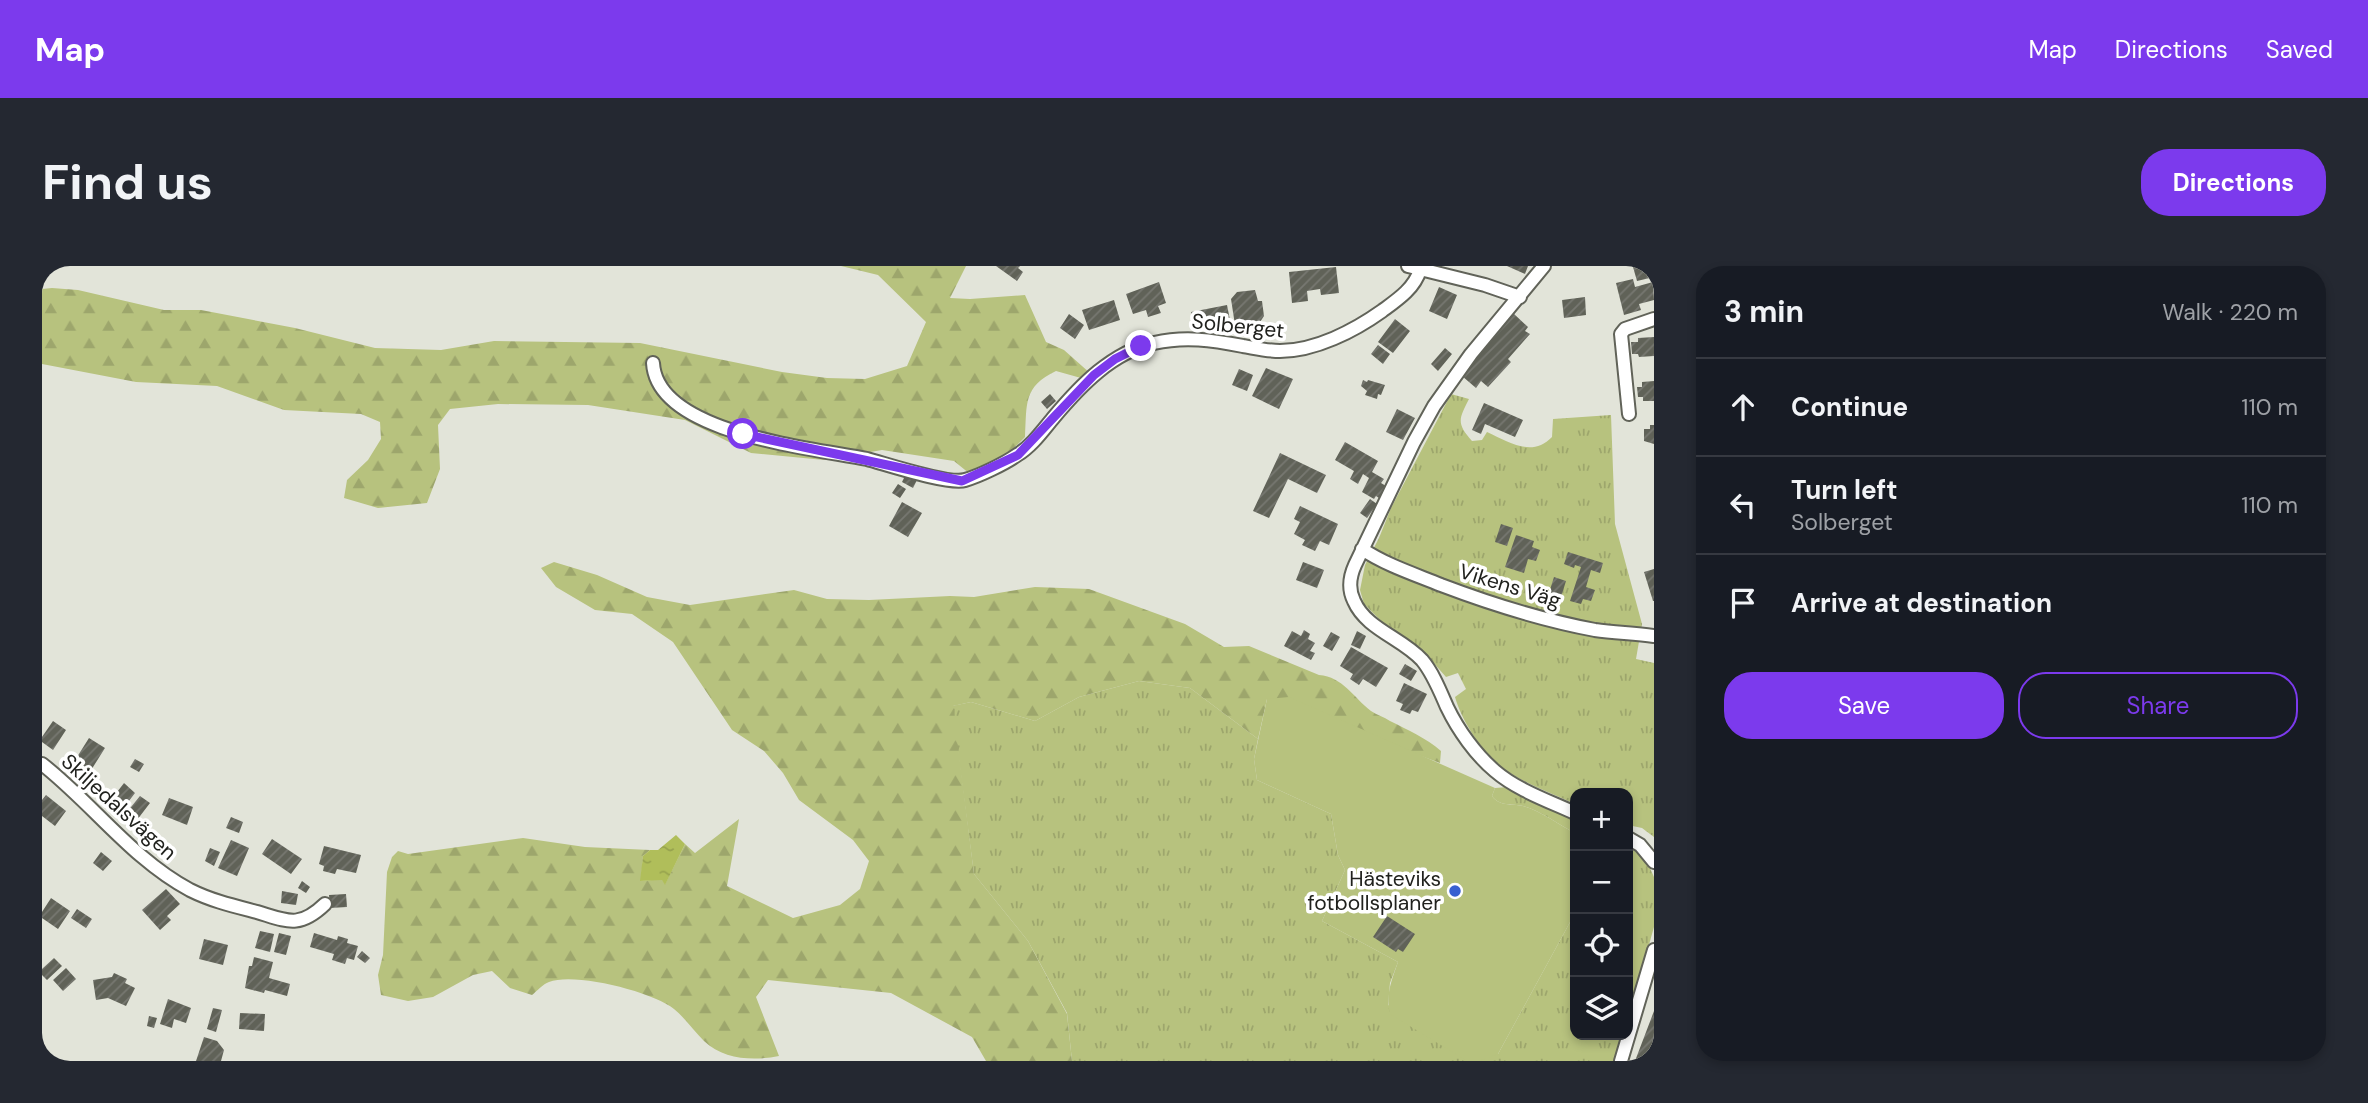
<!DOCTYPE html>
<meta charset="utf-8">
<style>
body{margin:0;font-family:"DM Sans",sans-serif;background:#242831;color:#f1f3f6}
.controls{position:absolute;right:21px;bottom:21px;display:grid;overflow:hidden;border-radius:14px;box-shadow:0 4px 10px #0003}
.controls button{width:63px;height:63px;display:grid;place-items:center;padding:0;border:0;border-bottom:2px solid #363941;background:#171b24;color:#f1f3f6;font:35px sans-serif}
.stop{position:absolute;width:21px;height:21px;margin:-16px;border:5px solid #7c3aed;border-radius:50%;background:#fff}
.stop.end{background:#7c3aed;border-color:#fff;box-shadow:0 2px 7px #0008}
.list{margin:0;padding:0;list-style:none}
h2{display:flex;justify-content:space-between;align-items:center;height:91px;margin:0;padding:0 28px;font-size:30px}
h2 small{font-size:23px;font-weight:400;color:#9ea1a6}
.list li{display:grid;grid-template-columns:46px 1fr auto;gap:21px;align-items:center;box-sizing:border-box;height:98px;padding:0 28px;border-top:2px solid #363941}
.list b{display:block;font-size:26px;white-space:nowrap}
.list p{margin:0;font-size:23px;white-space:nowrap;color:#9ea1a6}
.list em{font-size:23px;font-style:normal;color:#9ea1a6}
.actions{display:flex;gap:14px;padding:21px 28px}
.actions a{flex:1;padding:16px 0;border:2px solid #7c3aed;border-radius:28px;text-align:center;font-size:24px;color:#7c3aed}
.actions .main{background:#7c3aed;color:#fff}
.icon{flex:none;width:38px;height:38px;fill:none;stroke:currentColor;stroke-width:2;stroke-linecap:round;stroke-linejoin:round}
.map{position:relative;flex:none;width:1612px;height:795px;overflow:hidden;border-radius:28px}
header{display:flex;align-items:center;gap:42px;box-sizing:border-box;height:98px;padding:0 35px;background:#7c3aed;color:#fff}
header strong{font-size:33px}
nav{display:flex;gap:38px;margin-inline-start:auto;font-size:24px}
.intro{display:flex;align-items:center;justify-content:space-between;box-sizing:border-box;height:168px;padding:0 42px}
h1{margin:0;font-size:49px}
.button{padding:18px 32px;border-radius:28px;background:#7c3aed;color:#fff;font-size:24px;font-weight:700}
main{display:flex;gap:42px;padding:0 42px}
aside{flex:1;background:#171b24;border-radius:28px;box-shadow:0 4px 10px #0003}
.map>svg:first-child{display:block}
.grass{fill:url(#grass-tufts)}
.forest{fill:url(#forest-firs)}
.park{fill:#b7c27e}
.water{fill:url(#water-ripples)}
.building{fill:url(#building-hatch)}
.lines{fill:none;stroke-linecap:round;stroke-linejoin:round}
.minor-casing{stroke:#616359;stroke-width:16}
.minor{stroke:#fff;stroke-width:12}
.route{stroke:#7c3aed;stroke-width:9}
.poi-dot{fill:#3860d1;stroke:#fff;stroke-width:2.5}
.labels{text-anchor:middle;stroke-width:7;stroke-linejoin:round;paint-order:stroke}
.street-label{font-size:21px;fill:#20211d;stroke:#fff}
.poi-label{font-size:21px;fill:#20211d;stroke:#fff;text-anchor:end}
</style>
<header>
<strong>Map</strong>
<nav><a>Map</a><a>Directions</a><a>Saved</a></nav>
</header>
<div class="intro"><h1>Find us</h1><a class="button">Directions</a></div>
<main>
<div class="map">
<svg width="1612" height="795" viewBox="0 0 1612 795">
<defs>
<pattern id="grass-tufts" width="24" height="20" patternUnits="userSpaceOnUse" patternTransform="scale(1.75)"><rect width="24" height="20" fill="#b7c27e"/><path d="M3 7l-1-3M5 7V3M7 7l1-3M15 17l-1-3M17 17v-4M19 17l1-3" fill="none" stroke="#9da66c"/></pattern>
<pattern id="forest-firs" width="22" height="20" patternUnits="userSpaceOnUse" patternTransform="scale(1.75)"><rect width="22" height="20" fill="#b7c27e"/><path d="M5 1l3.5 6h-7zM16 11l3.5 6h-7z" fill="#9da66c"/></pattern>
<pattern id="water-ripples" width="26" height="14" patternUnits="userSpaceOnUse" patternTransform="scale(1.75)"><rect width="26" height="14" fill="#b0be5a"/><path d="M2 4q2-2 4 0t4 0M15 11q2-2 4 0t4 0" fill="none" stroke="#97a34e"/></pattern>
<pattern id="building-hatch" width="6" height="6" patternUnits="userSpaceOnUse" patternTransform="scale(1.75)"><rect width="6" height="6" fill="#606258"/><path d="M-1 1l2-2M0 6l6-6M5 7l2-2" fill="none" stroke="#777871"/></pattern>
</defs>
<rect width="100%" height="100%" fill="#e2e4d9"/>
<path class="grass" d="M1409 128 1427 133C1417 153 1414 157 1430 175L1440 174 1445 166C1467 176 1490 192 1510 171L1511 153 1569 149 1573 258 1600 358 1594 393 1612 397V571L1600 562 1586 559V527H1533V538C1509 527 1480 517 1458 500 1440 487 1419 453 1413 431L1424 423 1416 407 1404 411 1381 385 1339 355 1322 338 1318 324 1323 299 1337 272 1349 242Z
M1097 415 1148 422 1216 473 1212 493 1215 514 1289 548 1296 589 1303 604 1280 655 1356 696 1348 717 1346 739 1456 788 1533 647V769H1581L1573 795H1030L1025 747 986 675 932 608 910 440 929 436 993 455 1037 431Z
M1466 521 1533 554V567C1517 559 1499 545 1481 540 1469 537 1458 541 1450 530L1453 522Z
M1586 580 1597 587 1606 598 1612 611V661L1586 752Z"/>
<path class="forest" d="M799 0H924L908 32 928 33 983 29 1004 76 1022 84 1049 108 1039 112 1014 105C981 121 985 137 983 171L968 186 928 208 912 195 840 184 782 194 709 187 643 154 546 139 456 138 408 143 396 159 398 203 385 237 336 242 302 232 305 214 326 194 339 173 338 156 319 148 242 144 175 120 94 116 0 98V23L10 22 36 24 122 44H159L253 62 333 82 399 84 452 75 598 77 740 106 785 112 823 113 865 100 884 56 836 9Z
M512 296 555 309 605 331 648 339 752 324 785 333 827 334 908 330 932 331 993 321 1047 323 1143 358 1182 381 1207 380 1277 409C1301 411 1311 431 1329 445 1335 449 1342 451 1348 455 1366 464 1384 472 1399 485L1398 497 1225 433 1216 473 1148 422 1097 415 1037 431 993 455 929 436 911 440 932 608 986 675 1025 748 1030 795H944L930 771 849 727 726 714 714 731 737 790C712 795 682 794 662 775 652 765 643 752 632 743 611 726 533 706 507 716 501 718 495 725 490 729L468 722 450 705 431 709 391 731 366 735 339 729 336 709 341 689 345 606 350 591 356 585 366 588 481 572 543 581 608 584 601 590 599 615 620 613 623 618 643 578 653 587 697 553 685 620 751 652 798 639 818 623 827 595 811 574 757 534 741 507 722 485 690 464 631 376 590 348 553 344 514 321 499 302Z"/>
<path class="park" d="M1247 431 1453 522 1450 530C1458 541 1469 537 1481 540 1499 545 1517 559 1533 567V647L1456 788 1437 795H1425L1348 748C1343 730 1350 713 1356 696L1280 655 1303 604 1296 589 1289 548 1215 514 1212 493 1225 433Z"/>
<path class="water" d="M634 569 643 578 623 619 620 614 598 615 601 590 608 584H616Z"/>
<path class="building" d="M954 0H978L976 2 981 6 975 15Z
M1465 0H1486L1483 8Z
M1609 0 1612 11 1595 15 1591 1Z
M1294 1 1297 27 1279 29 1278 23 1265 25 1266 35 1250 37 1247 6Z
M1591 13 1593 21 1611 16 1612 34 1597 38 1599 44 1582 49 1574 17Z
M1117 16 1124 37 1116 40 1119 47 1106 51 1104 44 1091 48 1084 28Z
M1397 21 1415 29 1405 53 1387 45Z
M1213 24 1216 35H1220L1222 50 1212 65 1203 66 1193 59 1189 33 1195 26Z
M1543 31 1544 49 1522 52 1520 34Z
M1072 34 1078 54 1047 64 1040 44Z
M1185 39 1189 59 1152 64 1149 46Z
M1471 47 1486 61 1483 65 1488 68 1466 93 1469 96 1446 121 1439 115 1434 122 1420 110Z
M1027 48 1042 59 1033 73 1018 62Z
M1353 53 1368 65 1351 87 1336 76Z
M1612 71V90L1597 91 1596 88H1590L1589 76H1596V72Z
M1336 79 1348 88 1341 98 1329 88Z
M1403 82 1410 88 1396 105 1389 98Z
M1224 102 1251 113 1237 143 1210 130Z
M1197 103 1211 109 1205 125 1190 119Z
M1321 114 1325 116 1326 114 1343 119 1339 129 1336 128 1335 133 1323 129 1325 125 1319 120Z
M1612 115V135H1601V131H1596L1595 121H1600V116Z
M1008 128 1014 135 1005 143 999 136Z
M1442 137 1481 154 1473 171 1443 158 1439 168 1430 164Z
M1355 143 1373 152 1361 174 1344 166Z
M1608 159H1612V178L1602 175V163H1608Z
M1303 176 1336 195 1330 206 1342 213 1339 217 1344 220 1337 232 1334 230 1332 233 1320 226 1327 212 1321 208 1316 218 1308 213 1312 205 1293 194Z
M1238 187 1284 209 1275 227 1246 213 1227 252 1211 245Z
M864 208 875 214 871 222 860 216Z
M856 218 864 223 858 232 850 227Z
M1328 233 1335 238 1325 252 1318 247Z
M860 236 880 247 866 271 847 260Z
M1258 240 1296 258 1287 279 1278 275 1273 285 1260 279 1263 274 1252 268 1258 256 1252 253Z
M1459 258 1471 262 1465 280 1453 276Z
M1474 269 1492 275 1490 281 1498 284 1494 295 1486 293 1482 307 1463 301Z
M1526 286 1561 297 1558 307 1549 304 1544 321 1553 324 1549 335 1541 333 1539 338 1528 335 1539 301 1533 299 1532 302 1522 298Z
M1261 296 1282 304 1275 322 1254 314Z
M1612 303V335H1611L1602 306Z
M1512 311 1524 315 1519 331 1507 327Z
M1262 364 1268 368 1266 373 1273 377 1268 385 1273 387 1269 394 1242 380 1250 365 1259 370Z
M1315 365 1324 370 1318 383 1309 379Z
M1289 366 1298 371 1290 385 1281 380Z
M1309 381 1346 402 1334 421 1321 413 1317 419 1308 413 1311 408 1298 400Z
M1363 398 1375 405 1369 415 1357 408Z
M1362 417 1385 428 1376 446 1370 444 1368 448 1358 444 1361 438 1354 435Z
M11 455 24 464 11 484 0 476V471Z
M47 472 63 482 46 509 30 499Z
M93 493 102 498 97 506 88 501Z
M82 517 93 527 83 540 72 530Z
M4 529 24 545 13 560 0 550V534Z
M98 530 108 537 95 554 85 546Z
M127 532 151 541 145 559 120 549Z
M189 551 201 556 197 567 184 562Z
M230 573 260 593 249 608 220 588Z
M189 574 207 582 195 610 176 602Z
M282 580 319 589 314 607 295 603 293 608 281 605 282 600 277 598Z
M168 582 178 586 172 600 163 595Z
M59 586 70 595 61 605 51 597Z
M260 615 268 621 264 627 256 622Z
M124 623 138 638 125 650 129 654 118 664 100 644Z
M240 625 256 628 254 639 239 637Z
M304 628 305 641 288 642 287 629Z
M9 632 28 645 16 663 0 652V646Z
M35 643 50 653 44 662 29 652Z
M1345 650 1373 668 1361 686 1356 683 1354 686 1331 671Z
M218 665 232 668 228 686 213 682Z
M237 667 249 670 244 689 232 686Z
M272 667 295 674 296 670 306 673 305 677 316 680 312 694 305 692 303 698 290 694 292 688 268 681Z
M162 673 186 679 181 699 157 693Z
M320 685 328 692 323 697 315 691Z
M212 691 231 696 227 712 248 718 245 730 223 724 222 727 203 722 207 700H210Z
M12 692 20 700 5 714 0 709V703Z
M24 702 34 713 21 725 11 714Z
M72 707 85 713 83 717 93 722 84 740 66 732 54 734 51 714 70 711Z
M126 733 149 742 144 757 132 753 130 762 118 758Z
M171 742 180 744 174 766 165 763Z
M1612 745V795H1593Z
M198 747 223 748 222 765 197 763Z
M107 750 115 752 112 762 105 760Z
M162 771 175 775 182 784 179 795H154Z"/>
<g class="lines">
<defs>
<path id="minor" d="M1366 0 1443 19 1478 31
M1502 0 1429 88 1392 140 1372 176 1313 299C1308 310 1306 323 1312 335 1324 363 1360 372 1380 394 1391 407 1398 425 1405 441 1416 464 1434 489 1453 505 1475 524 1507 535 1533 547
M611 97C615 168 771 182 825 193 844 198 907 219 923 214 937 210 962 198 975 189 990 180 1001 164 1012 151 1038 120 1070 86 1112 77 1143 70 1170 74 1201 80 1213 82 1225 85 1238 85 1273 85 1312 65 1340 45 1355 34 1372 23 1378 4
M1587 148 1579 68 1583 63 1612 53
M1320 283C1344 299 1372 308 1399 319 1449 338 1500 354 1553 364 1573 367 1592 367 1612 370
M0 498C51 538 90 593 148 624 170 635 192 640 215 646 245 655 257 663 283 638
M1586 572 1598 579 1612 596
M1579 795 1612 684"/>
</defs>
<use href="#minor" class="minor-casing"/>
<use href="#minor" class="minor"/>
</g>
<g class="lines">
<path class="route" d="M701 168 920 215 976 189 1052 109 1073 93 1099 80"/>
</g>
<circle class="poi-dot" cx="1413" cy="625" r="7"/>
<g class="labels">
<g class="street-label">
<text transform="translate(1196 60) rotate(6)" y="7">Solberget</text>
<text transform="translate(1468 320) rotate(17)" y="7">Vikens Väg</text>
<text transform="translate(77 541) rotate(42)" y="7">Skiljedalsvägen</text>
</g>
<g class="poi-label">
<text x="1399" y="620">Hästeviks<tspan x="1399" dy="24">fotbollsplaner</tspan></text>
</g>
</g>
</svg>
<div class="controls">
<button>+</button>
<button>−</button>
<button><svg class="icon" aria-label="locate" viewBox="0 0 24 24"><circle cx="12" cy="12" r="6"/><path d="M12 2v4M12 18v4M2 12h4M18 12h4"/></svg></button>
<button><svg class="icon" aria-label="layers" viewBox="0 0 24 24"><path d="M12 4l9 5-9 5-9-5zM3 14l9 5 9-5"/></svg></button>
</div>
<div class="stop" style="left:701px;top:168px"></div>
<div class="stop end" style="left:1099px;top:80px"></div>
</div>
<aside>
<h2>3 min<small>Walk · 220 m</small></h2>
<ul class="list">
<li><svg class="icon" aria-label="ahead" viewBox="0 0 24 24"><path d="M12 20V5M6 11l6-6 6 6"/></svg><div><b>Continue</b></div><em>110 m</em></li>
<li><svg class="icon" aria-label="left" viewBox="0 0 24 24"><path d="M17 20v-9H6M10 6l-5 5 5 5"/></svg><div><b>Turn left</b><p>Solberget</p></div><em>110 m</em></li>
<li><svg class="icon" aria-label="arrive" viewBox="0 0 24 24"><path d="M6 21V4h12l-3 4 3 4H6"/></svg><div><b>Arrive at destination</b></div></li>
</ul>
<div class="actions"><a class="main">Save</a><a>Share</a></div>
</aside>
</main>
